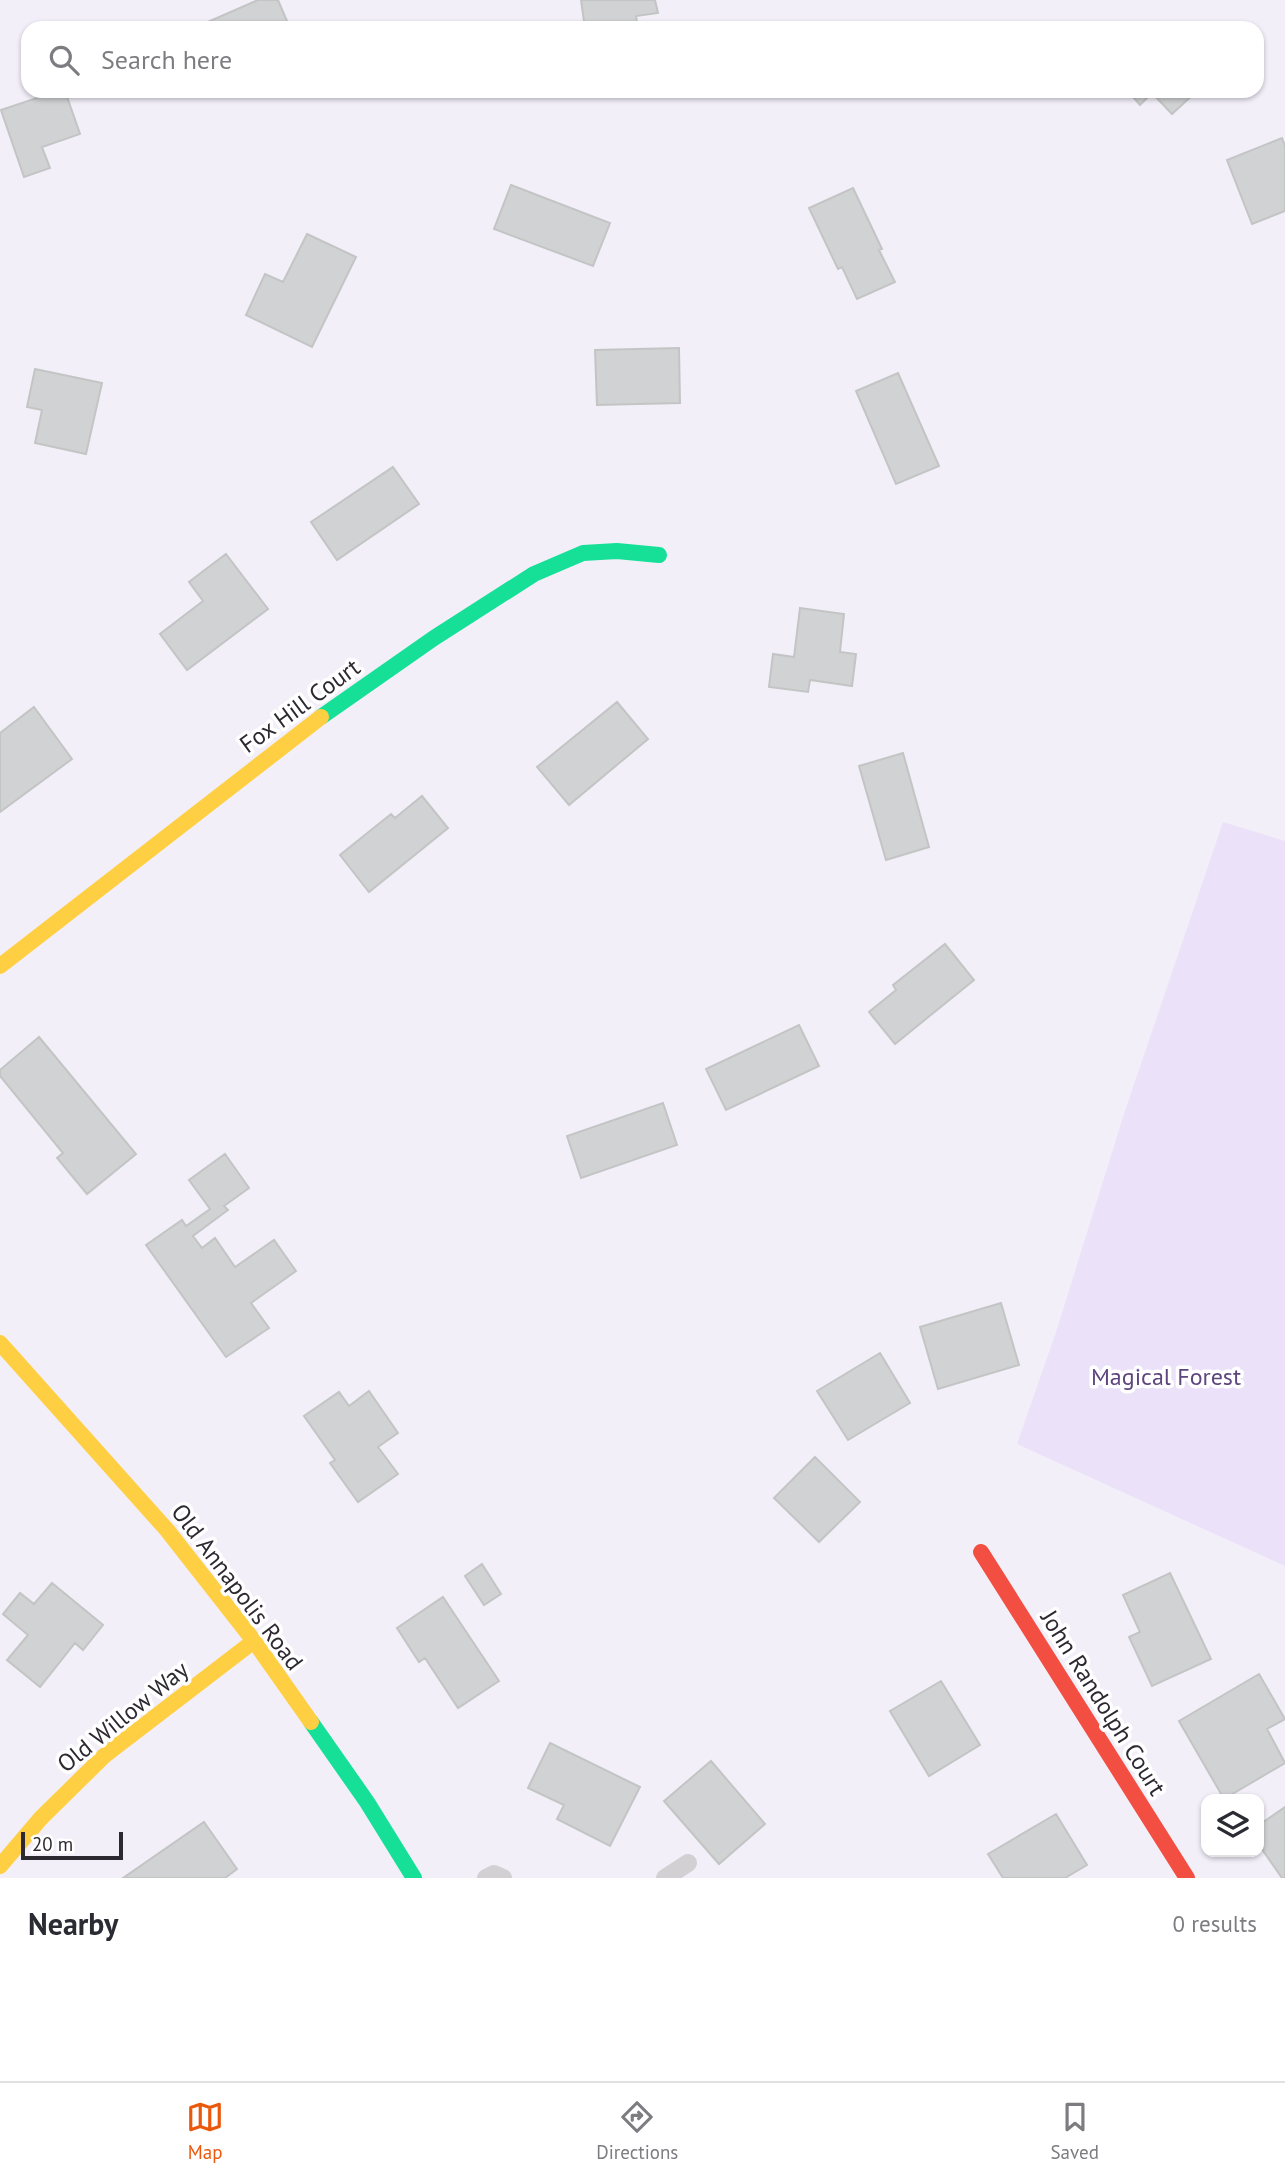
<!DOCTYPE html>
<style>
body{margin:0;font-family:"PT Sans",sans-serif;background:#f7f7f7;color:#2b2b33}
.controls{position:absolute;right:21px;bottom:21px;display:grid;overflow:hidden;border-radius:14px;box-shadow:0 2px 5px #0004}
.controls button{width:63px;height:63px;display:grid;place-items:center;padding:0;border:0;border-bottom:2px solid #e1e1e2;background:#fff;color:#2b2b33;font:35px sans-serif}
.scale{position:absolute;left:21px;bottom:18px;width:102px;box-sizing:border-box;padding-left:7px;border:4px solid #2c2931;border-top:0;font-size:19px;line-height:24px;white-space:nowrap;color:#2c2931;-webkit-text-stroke:5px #fff;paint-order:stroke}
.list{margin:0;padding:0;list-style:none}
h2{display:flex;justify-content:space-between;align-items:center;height:91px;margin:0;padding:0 28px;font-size:30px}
h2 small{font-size:23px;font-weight:400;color:#7c7c81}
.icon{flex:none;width:38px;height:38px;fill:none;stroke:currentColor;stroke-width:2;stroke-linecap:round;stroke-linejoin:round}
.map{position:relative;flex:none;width:1285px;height:1878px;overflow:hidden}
.search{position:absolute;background:#fff;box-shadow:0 2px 5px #0004;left:21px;right:21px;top:21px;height:77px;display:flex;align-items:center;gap:18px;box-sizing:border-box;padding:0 24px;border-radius:21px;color:#7c7c81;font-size:26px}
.sheet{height:203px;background:#fff}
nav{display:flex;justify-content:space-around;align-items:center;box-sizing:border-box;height:98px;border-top:2px solid #e1e1e2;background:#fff;font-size:19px;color:#7c7c81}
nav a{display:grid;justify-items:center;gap:4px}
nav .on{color:#ea580c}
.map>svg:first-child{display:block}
.green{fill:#ebe2fa}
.building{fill:#d0d2d3;stroke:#c3c5c5;stroke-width:2}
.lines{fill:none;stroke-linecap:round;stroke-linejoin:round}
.lane{stroke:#d2d0d3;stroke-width:18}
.fast{stroke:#16e098;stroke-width:16}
.slow{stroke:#ffcf43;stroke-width:16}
.jam{stroke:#f24e42;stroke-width:16}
.labels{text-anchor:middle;stroke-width:7;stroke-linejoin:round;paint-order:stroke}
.street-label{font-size:24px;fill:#2c2931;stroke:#fff}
.park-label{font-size:24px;fill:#5d457e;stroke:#fff}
</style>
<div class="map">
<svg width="1285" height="1878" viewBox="0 0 1285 1878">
<rect width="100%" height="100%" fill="#f2eff9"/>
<path class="green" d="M1223 822 1285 841V1566L1017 1444 1056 1332 1124 1114Z"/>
<path class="building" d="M258 0H278L290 28H194Z
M581 0H655L658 13 636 16 638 28H585Z
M58 91H65L80 134 42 147 50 168 24 177 1 110Z
M1128 91H1197L1172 114 1152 93 1140 105Z
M1282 138 1285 146V211L1252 224 1227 160Z
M511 185 610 223 593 266 494 229Z
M853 188 882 249 879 250 895 282 857 299 842 267 838 269 809 208Z
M307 234 356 257 312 347 246 315 265 274 283 282Z
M679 348 680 403 597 405 595 350Z
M35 369 102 383 86 454 35 443 42 410 27 407Z
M898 373 939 466 896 484 856 391Z
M393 467 419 504 337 560 311 522Z
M226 554 268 609 187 670 160 634 203 601 189 582Z
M800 608 844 614 840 652 856 654 852 686 810 680 808 692 769 687 773 654 794 657Z
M617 702 648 739 569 805 537 767Z
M34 707 72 759 0 812V733Z
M903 753 929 847 886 860 859 766Z
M422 796 448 828 369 892 340 855 391 814 395 818Z
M945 944 974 980 895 1044 869 1012 896 990 893 985Z
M799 1025 819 1066 726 1110 706 1069Z
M39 1037 136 1154 87 1194 57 1158 63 1153 0 1076V1070Z
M663 1103 677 1145 581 1178 567 1136Z
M225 1154 249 1188 224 1206 228 1210 193 1236 202 1248 215 1238 235 1267 274 1240 296 1271 251 1303 269 1328 226 1357 146 1245 182 1220 186 1226 210 1209 189 1180Z
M1001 1303 1019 1365 938 1389 920 1327Z
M880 1353 910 1403 848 1440 817 1391Z
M369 1391 398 1433 378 1447 398 1474 358 1502 330 1463 335 1460 304 1416 339 1392 349 1406Z
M815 1457 860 1502 819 1542 774 1498Z
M482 1564 501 1594 484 1605 465 1576Z
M1170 1573 1211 1659 1152 1686 1129 1637 1140 1632 1123 1595Z
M52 1583 103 1625 83 1650 75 1643 40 1687 7 1660 28 1635 3 1614 20 1593 34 1604Z
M443 1597 499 1681 458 1708 425 1658 419 1662 397 1628Z
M1259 1674 1285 1719 1267 1729 1285 1763 1224 1799 1179 1721Z
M941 1681 980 1745 929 1776 890 1711Z
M550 1743 640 1787 610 1846 557 1819 564 1805 528 1788Z
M711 1761 765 1824 719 1864 664 1801Z
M1285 1807V1878H1282L1259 1845V1825Z
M1056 1814 1087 1865 1065 1878H1003L988 1854Z
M204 1822 237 1869 225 1878H123Z"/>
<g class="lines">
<path class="lane" d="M486 1878 494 1874 503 1878
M665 1878 688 1863"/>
<path class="fast" d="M321 717 434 638 534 574 583 553 617 551 659 555
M311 1722 367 1802 414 1878"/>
<path class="slow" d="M0 966 321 717
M0 1343 167 1530 254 1641 311 1722
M0 1866 41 1818 104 1756 254 1641"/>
<path class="jam" d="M981 1552 1187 1878"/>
</g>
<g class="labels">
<g class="street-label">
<text transform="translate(300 706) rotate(-36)" y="8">Fox Hill Court</text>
<text transform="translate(237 1587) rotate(53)" y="8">Old Annapolis Road</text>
<text transform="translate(1103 1703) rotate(58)" y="8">John Randolph Court</text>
<text transform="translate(123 1717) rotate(-39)" y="8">Old Willow Way</text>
</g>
<g class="park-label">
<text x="1166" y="1385">Magical Forest</text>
</g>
</g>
</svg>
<div class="controls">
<button><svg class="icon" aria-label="layers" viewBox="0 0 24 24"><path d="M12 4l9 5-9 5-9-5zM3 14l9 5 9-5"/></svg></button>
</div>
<div class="scale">20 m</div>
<div class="search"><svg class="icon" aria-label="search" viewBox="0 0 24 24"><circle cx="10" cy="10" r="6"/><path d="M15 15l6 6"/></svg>Search here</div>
</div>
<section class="sheet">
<h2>Nearby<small>0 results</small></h2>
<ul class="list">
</ul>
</section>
<nav>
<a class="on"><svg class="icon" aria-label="map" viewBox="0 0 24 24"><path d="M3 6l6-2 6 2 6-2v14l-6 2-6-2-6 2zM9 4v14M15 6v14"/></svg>Map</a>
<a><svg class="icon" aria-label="directions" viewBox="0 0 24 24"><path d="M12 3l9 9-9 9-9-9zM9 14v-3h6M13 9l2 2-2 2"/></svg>Directions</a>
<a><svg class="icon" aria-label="saved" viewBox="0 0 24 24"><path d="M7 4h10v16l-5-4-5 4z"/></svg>Saved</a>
</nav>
